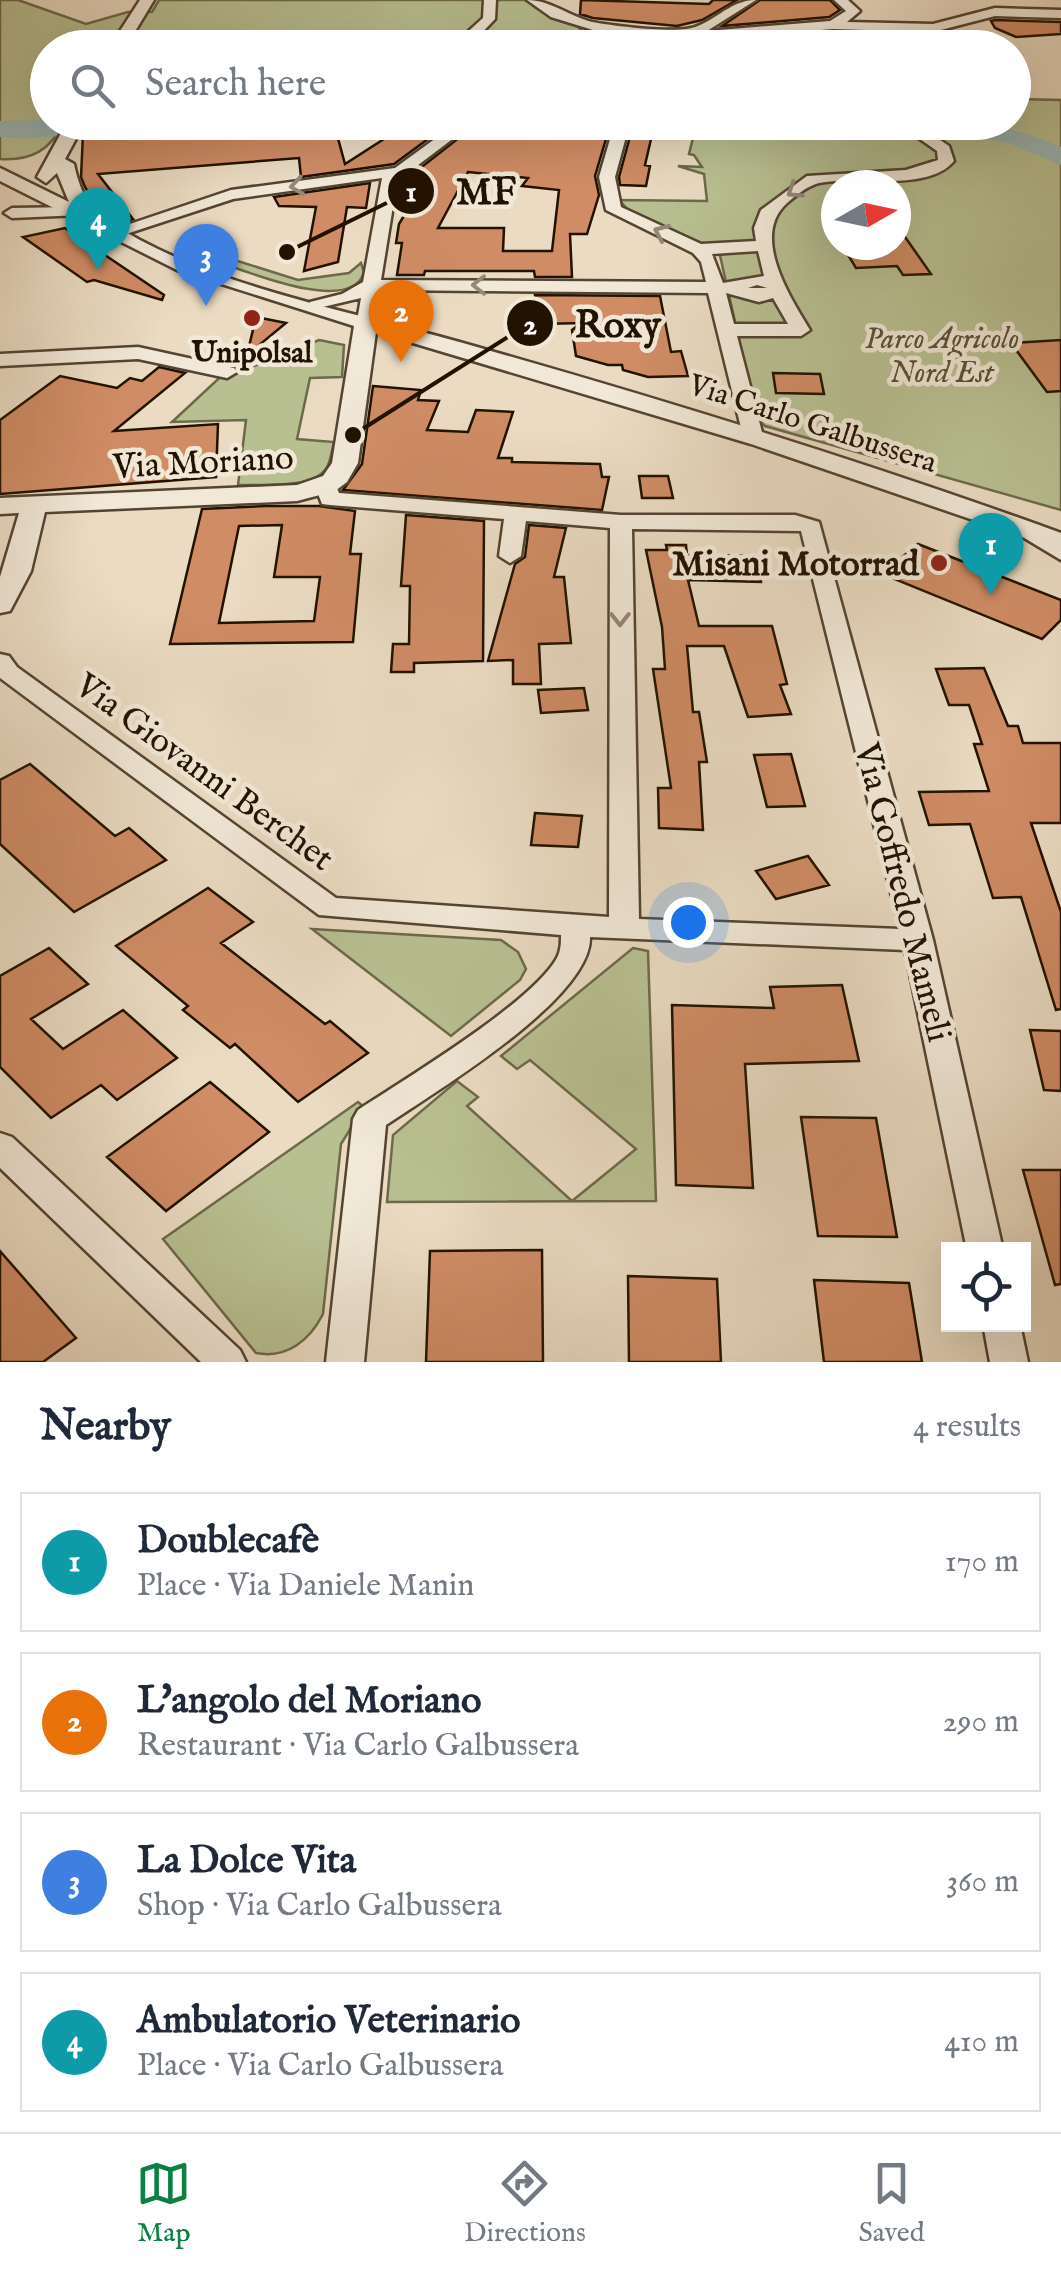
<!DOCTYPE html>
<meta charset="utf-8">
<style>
body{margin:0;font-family:"IM FELL English",serif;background:#f6f6f7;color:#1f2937}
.controls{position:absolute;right:30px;bottom:30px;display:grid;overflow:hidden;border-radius:0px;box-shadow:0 10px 40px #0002}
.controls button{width:90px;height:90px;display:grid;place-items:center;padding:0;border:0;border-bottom:2px solid #e0e1e3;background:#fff;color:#1f2937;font:50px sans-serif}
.compass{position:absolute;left:821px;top:170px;width:90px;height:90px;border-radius:50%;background:#fff;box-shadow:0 10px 40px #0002;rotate:81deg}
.you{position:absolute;left:688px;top:922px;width:35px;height:35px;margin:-25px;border:8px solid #fff;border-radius:50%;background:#1a73e8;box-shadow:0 0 0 15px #1a73e833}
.badge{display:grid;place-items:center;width:65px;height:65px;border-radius:50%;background:#0b8043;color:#fff;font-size:32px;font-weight:700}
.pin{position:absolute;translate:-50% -82px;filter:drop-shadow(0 2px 5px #0008)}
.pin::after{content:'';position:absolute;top:52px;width:35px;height:30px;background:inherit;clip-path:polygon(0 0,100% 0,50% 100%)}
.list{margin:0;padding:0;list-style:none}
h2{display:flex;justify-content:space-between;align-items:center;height:130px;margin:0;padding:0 40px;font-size:42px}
h2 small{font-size:32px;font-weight:400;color:#747a83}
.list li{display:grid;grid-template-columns:65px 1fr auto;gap:30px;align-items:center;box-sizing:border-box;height:140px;margin:0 20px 20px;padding:0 20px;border:2px solid #e0e1e3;border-radius:0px}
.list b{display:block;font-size:38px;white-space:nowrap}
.list p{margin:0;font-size:32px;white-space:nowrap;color:#747a83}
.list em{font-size:32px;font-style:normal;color:#747a83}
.icon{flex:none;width:55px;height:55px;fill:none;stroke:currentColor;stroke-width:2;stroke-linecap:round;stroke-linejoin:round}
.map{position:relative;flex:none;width:1061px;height:1362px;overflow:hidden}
.search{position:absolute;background:#fff;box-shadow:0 10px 40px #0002;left:30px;right:30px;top:30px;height:110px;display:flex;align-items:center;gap:25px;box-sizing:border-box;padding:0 35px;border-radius:55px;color:#747a83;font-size:38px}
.sheet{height:770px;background:#fff}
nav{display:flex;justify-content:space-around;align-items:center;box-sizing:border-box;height:140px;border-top:2px solid #e0e1e3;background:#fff;font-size:28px;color:#747a83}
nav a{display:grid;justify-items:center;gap:5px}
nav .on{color:#0b8043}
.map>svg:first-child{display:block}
.green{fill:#b8c092;stroke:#6d694a;stroke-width:2.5;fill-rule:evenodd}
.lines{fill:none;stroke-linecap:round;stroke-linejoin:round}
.river{fill:#9ab9ba;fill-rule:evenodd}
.building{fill:#cf8c65;stroke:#221201;stroke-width:2.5;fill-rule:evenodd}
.minor-casing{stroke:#544431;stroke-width:5}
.tertiary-casing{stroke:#544431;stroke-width:5}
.minor{fill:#f1e8d7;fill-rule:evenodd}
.tertiary{fill:#f1e8d7;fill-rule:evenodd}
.oneway{stroke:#948877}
.poi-dot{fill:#8f2418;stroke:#f1e8d7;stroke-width:4}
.labels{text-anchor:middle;stroke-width:9;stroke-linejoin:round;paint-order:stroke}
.far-park-label{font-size:30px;font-style:italic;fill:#564f34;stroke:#f1e8d7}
.far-poi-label{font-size:30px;font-weight:bold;fill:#221201;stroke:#f1e8d7}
.far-street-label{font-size:30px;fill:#221201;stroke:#f1e8d7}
.street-label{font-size:35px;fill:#221201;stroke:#f1e8d7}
.poi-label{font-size:35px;font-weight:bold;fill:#221201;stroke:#f1e8d7;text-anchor:end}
.leader{fill:none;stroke:#221201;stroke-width:4}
.callout-dot{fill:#221201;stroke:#f1e8d7;stroke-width:4}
.mark-label{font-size:30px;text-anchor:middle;font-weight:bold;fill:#fff}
.callout-label{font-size:38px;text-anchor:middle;font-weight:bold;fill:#221201;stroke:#f1e8d7;stroke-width:9;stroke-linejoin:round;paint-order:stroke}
</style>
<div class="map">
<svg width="1061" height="1362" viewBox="0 0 1061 1362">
<rect width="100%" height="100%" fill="#eadbc2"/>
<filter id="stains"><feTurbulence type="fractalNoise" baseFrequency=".002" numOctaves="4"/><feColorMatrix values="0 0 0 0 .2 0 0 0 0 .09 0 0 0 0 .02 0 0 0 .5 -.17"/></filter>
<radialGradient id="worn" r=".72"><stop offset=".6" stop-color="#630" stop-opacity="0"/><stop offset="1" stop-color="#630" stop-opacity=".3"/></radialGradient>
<path class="green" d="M0 0H18L86 24 128 12H152L159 0H527L536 8 574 23 593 41 475 48H48V122L63 123C51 150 31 161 0 159Z
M1014 99 1061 100V510L765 426 757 419 719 251 630 212 619 200 707 201 704 174 678 166 702 167 694 155 689 154 696 126 761 129V122H1014ZM836 185H896V245H836Z
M205 257 228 258 298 280 349 273 361 263 364 272C351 318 236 267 205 257Z
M319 340 344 345 342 377 310 378 297 439 334 442C332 449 331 460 327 467 314 490 261 484 238 485L246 420 172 422 230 368 254 366Z
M312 929 501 940 518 952 526 969 520 980 451 1036Z
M633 948 648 951 656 1201 387 1202 393 1135 457 1081 478 1097 467 1106 572 1201 636 1149 530 1060 517 1069 501 1056Z
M358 1102 364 1107 341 1144 323 1314C310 1340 287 1359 256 1353L163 1239Z"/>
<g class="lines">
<path class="river" d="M583 37 635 41 647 48H522L534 41Z
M48 120V122H108C92 138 24 139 0 137V121Z
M935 122C982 122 1018 128 1061 147V165L1008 143 939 128Z"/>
</g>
<path class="building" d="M581 0 709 4 713 0H737L702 20 677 26 593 18 580 14Z
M760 0H830L840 10 829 17 722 26Z
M995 20 1061 22V34L1016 37 995 28 991 21Z
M833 33 883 34 881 48H778L700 42Z
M140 122H278L281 135 336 131 345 164 398 130 406 131 421 122H451L394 164 301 177 299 158 98 174 133 219 120 223 97 207 85 187 81 177 83 134 141 126Z
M479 122H611L595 176 599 195 587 234H570L572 277H535L534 271H425L424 275H397L402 243H396L399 224 428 176 414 173ZM468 172 528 178 522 186 559 190 552 251H503L504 228H438Z
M634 122H655L645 165 650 166 646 186 620 185 619 177Z
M370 183 366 208 347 207 338 262 304 271 316 207 279 206 274 197Z
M896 224 931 274 903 275 897 266 856 268 842 245H896Z
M65 228 164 295 162 300 94 280 87 282 23 237Z
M535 295 660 296 671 352 681 351 688 376 648 377 623 370 622 365H608L576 356 572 330 581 323 540 324Z
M256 317 286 323 247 355Z
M1061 340V391L1047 392 1011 343Z
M159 367 185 373 114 431 218 424 216 477 0 494V420L60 376 117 388 130 378 142 381Z
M773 373 820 374 824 394 776 393Z
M373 386 421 390 418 400 439 401 427 430 468 432 476 410 513 412 498 458H512V462L600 464 602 477H609L602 510 343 490 362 464Z
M639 476H668L673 498H642Z
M265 506H319L355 511 350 554H361L353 642 170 644 202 509ZM282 525 274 577H320L314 621 219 623 239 526Z
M406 515 484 521 483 661 414 663V672H391L393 644H409L410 586H401Z
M529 525 566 528 554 577H564L571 643 539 644 541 684H513V660L488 661 515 564 525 557Z
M918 544 1061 600V620L1042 639 882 574Z
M666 545H686L687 555 758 556 761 582 688 580 699 626H772L787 684 780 685 791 714 748 717 724 646H687L693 712H699L707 762H699L703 830 659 828 658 788H671L653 669H665L662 627 646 550H667Z
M984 668 1008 726H1018L1023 743H1061V823H1031L1061 912V1009L1056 1010 1021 897 993 898 970 824 929 825 919 792 989 791 974 744H982L969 705H949L936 669Z
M584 688 588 710 541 713 538 690Z
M791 754 805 806 767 807 754 755Z
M30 764 115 836 129 828 166 860 74 912 0 844V780Z
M535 813 582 816 578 847 531 845Z
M808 856 829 885 776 899 756 871Z
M208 888 253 922 221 943 325 1024 330 1021 368 1053 298 1102 235 1044 230 1048 183 1010 188 1006 116 946Z
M49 948 88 984 31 1019 63 1049 123 1010 177 1058 117 1100 101 1085 51 1118 0 1067V976Z
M842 985 859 1061 745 1064 753 1188 676 1185 672 1005 774 1008 770 987Z
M1030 1030 1061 1031V1091L1044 1090Z
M210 1082 269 1132 166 1211 107 1157Z
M801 1117 876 1118 897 1237 818 1236Z
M1023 1170H1061V1284L1055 1285Z
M542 1250 543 1362H426L430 1251Z
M0 1251 76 1338 43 1362H0Z
M628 1276 717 1279 721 1362H629Z
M814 1280 909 1283 922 1362H824Z"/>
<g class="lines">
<defs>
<path id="minor" d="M484 0H496L495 19 474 41 475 48H461L462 37 483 18Z
M527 0C550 0 569 16 592 22 613 26 665 32 686 29 712 26 728 0 756 0L707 31 830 21 846 11 834 0H848L860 11 847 22 933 24 995 8 1061 10V18L995 16 933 32 833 29 707 39 593 30 551 17Z
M458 122H475L397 181 381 280 706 282 701 262 693 253 606 210 599 177 615 122H630L615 177 621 207 701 244 756 241 754 228 761 210 807 176 906 170 938 160 937 151 917 137 877 122C906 122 925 129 949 146L954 161C927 193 856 175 819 183 807 186 795 196 786 204 751 237 790 297 810 330L801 336H737L763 436 753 442 743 436 708 293 380 290 375 321 366 327 357 321 361 298 310 310V302L342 294 363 282 382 178 233 199 120 236 106 232 231 190 395 168ZM758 251 764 276 723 283 712 254ZM757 285 767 288H748ZM726 293 759 302 773 298 788 324H734Z
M75 207 81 209V215L12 218 4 213 12 208Z
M138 347 234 368 237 372 227 378 138 359 0 366V354Z
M326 480 334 481 339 493 621 515H795L819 522 933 940 1003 1250H967L905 950 590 937C592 998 435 1092 386 1125L364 1362H326L353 1119 358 1110C405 1079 532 1003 557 958 561 950 561 943 561 935L319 915 0 678V654L9 656 17 667 336 898 609 917 610 528 526 521 521 556 510 563 499 556 504 519 330 505 322 504 315 486ZM632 529 801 531 900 929 639 919Z
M1024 521 1061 543V560L1016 533 1013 528 1016 523Z
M0 1133 12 1137 240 1350 246 1362H201L0 1168Z
M983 1324H1020L1028 1362H990Z"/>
<path id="tertiary" d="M140 0H154L125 48H109Z
M67 122H85L65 159 74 164C79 187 87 208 108 221 208 287 349 310 463 343 664 400 864 461 1061 533V550L751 444 376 332 358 463 347 482 335 491 297 501 45 512 31 571 10 611 0 613V577L19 513 0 514V498L297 485 323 476 332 463 354 326 177 270 0 181V168L69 202 57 173 46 183 37 177Z"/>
</defs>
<use href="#minor" class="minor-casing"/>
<use href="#tertiary" class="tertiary-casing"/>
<use href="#minor" class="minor"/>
<use href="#tertiary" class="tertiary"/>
</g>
<defs><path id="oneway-chevron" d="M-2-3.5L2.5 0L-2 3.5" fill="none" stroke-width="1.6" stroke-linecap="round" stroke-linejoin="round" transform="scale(2.5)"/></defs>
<g class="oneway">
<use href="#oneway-chevron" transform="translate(297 186) rotate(172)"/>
<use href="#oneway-chevron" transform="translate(794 191) rotate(146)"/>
<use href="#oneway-chevron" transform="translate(661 232) rotate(-156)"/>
<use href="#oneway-chevron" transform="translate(479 285) rotate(-180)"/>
<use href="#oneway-chevron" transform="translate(620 619) rotate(90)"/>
</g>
<g class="poi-dot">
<circle cx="252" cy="318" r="10"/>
<circle cx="939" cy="563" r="10"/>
</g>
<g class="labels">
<g class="far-park-label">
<text x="942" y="348">Parco Agricolo<tspan x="942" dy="34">Nord Est</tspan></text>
</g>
<g class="far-poi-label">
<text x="252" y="362">Unipolsal</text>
</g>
<g class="far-street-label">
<text transform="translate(813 423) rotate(18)" y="10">Via Carlo Galbussera</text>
</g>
<g class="street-label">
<text transform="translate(203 461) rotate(-3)" y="12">Via Moriano</text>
<text transform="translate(205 771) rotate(36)" y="12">Via Giovanni Berchet</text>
<text transform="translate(904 892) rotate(76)" y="12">Via Goffredo Mameli</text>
</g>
<g class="poi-label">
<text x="919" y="575">Misani Motorrad</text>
</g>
</g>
<path class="leader" d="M287 252L411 191M353 435L530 323"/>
<g class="callout-dot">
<circle cx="287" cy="252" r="10"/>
<circle cx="353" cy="435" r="10"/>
<circle cx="411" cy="191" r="25"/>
<circle cx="530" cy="323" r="25"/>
</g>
<g class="mark-label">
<text x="411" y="201">1</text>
<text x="530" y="334">2</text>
</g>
<g class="callout-label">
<text x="486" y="204">MF</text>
<text x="618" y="337">Roxy</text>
</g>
<rect width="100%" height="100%" filter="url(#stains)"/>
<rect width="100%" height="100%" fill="url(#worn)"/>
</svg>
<div class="controls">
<button><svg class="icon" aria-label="locate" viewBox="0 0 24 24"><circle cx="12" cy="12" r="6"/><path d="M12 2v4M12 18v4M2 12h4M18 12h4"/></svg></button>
</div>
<svg class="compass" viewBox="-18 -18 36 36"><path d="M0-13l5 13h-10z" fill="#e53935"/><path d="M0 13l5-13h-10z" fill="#747a83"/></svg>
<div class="you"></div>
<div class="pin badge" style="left:991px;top:595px;background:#0f9aa8">1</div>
<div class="pin badge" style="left:401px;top:362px;background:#e8710a">2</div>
<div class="pin badge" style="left:206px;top:306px;background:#3f7fe0">3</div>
<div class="pin badge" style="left:98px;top:270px;background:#0f9aa8">4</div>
<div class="search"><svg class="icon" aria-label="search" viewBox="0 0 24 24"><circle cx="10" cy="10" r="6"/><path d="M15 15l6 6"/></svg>Search here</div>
</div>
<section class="sheet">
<h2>Nearby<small>4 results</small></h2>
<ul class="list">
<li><span class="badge" style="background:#0f9aa8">1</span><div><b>Doublecafè</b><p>Place · Via Daniele Manin</p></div><em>170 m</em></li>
<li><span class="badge" style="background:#e8710a">2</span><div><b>L'angolo del Moriano</b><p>Restaurant · Via Carlo Galbussera</p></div><em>290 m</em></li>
<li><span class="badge" style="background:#3f7fe0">3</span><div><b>La Dolce Vita</b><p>Shop · Via Carlo Galbussera</p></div><em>360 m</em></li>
<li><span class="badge" style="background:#0f9aa8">4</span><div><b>Ambulatorio Veterinario</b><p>Place · Via Carlo Galbussera</p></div><em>410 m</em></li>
</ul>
</section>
<nav>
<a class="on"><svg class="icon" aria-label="map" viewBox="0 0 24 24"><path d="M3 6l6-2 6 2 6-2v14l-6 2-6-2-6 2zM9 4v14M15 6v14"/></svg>Map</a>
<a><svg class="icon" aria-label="directions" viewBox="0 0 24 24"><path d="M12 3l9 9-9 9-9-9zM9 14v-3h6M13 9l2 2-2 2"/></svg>Directions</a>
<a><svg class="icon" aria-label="saved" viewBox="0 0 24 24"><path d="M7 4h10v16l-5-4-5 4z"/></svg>Saved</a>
</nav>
